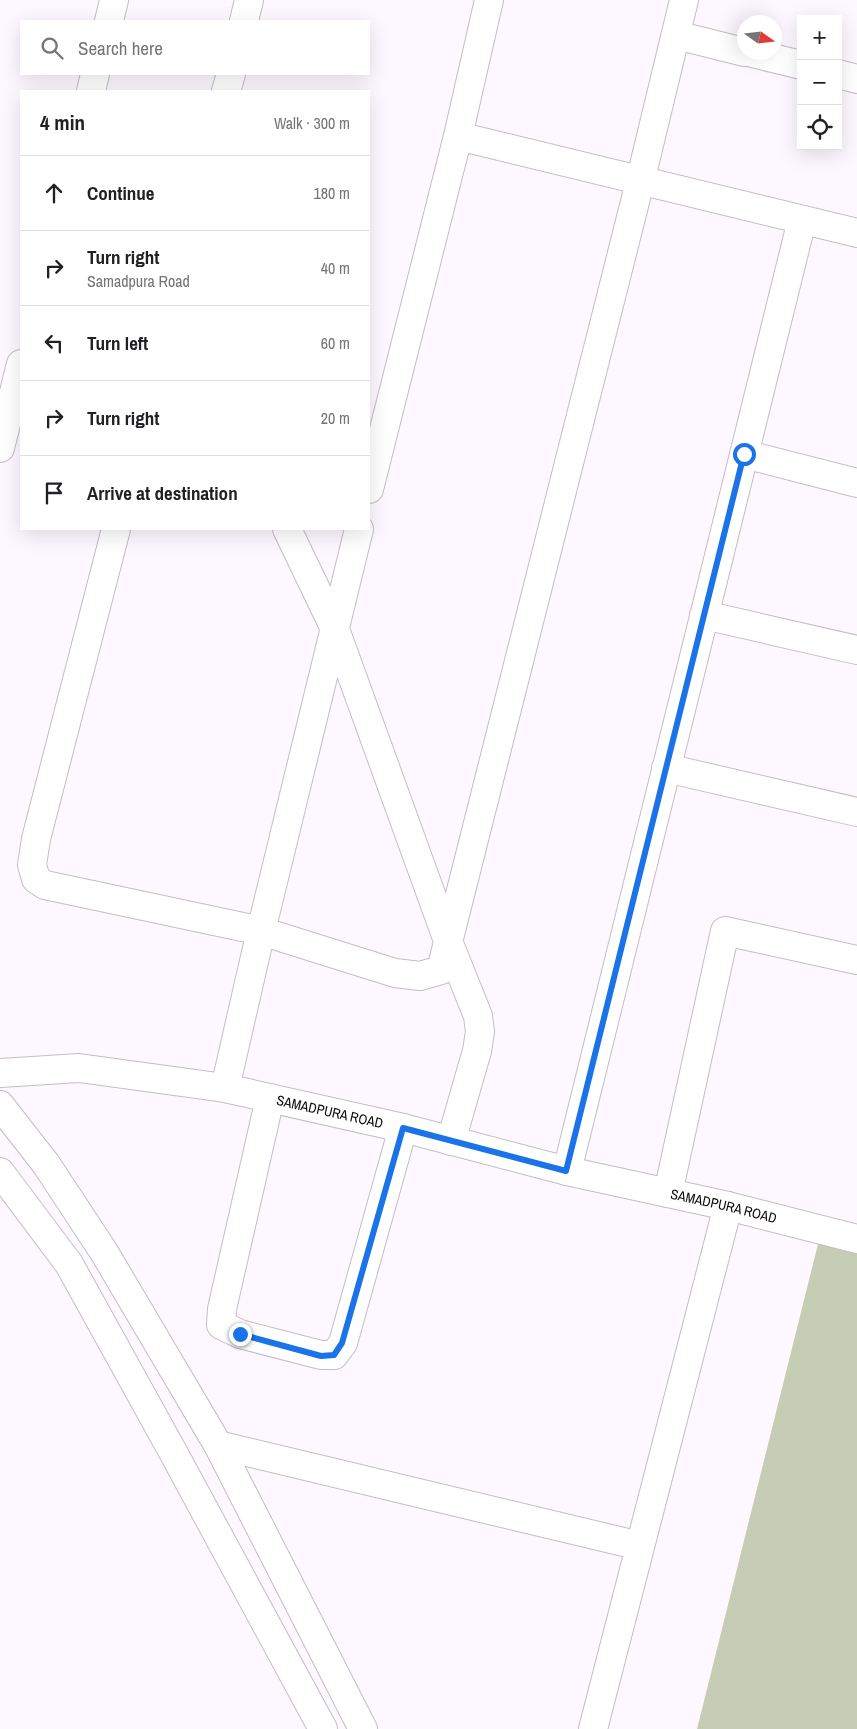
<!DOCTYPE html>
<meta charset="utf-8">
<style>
body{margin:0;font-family:"Archivo Narrow",sans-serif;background:#f6f6f6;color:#202124}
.controls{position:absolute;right:15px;top:15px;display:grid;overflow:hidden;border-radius:0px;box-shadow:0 5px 20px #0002}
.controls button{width:45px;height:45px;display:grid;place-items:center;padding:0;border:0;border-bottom:1px solid #e0e0e0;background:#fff;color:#202124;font:25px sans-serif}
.compass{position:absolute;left:737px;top:15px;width:45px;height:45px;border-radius:50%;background:#fff;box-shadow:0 5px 20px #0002;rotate:104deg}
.stop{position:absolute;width:15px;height:15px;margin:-11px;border:4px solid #1a73e8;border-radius:50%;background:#fff}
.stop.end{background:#1a73e8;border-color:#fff;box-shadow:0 1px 5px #0008}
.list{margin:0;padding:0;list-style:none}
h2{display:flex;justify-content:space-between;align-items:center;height:65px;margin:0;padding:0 20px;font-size:21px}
h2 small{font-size:16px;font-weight:400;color:#757577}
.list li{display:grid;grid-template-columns:32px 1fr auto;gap:15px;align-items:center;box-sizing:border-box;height:75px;padding:0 20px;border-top:1px solid #e0e0e0}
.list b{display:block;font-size:19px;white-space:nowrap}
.list p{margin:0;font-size:16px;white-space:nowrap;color:#757577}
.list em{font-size:16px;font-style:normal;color:#757577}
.icon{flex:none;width:28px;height:28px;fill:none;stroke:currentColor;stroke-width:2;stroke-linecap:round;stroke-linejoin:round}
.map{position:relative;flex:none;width:857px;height:1729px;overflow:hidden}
.search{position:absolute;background:#fff;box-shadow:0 5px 20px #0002;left:20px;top:20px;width:350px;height:55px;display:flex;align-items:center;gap:12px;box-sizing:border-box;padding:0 18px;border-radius:0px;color:#757577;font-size:19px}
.panel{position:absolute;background:#fff;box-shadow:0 5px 20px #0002;left:20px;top:90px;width:350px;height:440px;border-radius:0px}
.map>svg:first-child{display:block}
.green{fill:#c5ceb5}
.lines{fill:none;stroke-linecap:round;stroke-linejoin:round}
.street-casing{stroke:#c4bcc7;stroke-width:30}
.secondary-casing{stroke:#c4bcc7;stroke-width:30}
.street{stroke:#fff;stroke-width:28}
.secondary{stroke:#fff;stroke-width:28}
.route{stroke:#1a73e8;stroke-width:6}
.labels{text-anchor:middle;stroke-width:4.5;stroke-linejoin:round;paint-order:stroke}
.street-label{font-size:14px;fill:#0f0d10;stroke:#fff}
</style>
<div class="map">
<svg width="857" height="1729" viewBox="0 0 857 1729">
<rect width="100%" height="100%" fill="#fdf8ff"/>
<path class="green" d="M818 1244 857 1254V1729H697Z"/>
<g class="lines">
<defs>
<path id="street" d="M109 21 114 0
M244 21 249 0
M676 35 744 52
M748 52 801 65
M838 74 857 79
M91 91 95 74
M226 91 231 74
M458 136 857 233
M0 448 21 364
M744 454 857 483
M369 489 458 136 489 0
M116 529 36 839 32 865 36 879 45 885 261 931 395 973 420 976 441 970 640 182 684 0
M287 529 335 629 448 941 478 1016 480 1032 477 1051 451 1141
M704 615 857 650
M666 768 857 812
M225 1088 261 931 359 529
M270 1098 222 1309 221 1325 240 1334 321 1355H334L343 1343 403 1128
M567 1171 802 220
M668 1193 725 931 857 960
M218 1445 640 1546
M593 1729 728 1206"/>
<g id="secondary">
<path id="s1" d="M0 1073 79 1068 225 1088 403 1128 567 1171 728 1206 857 1239"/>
<path d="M0 1105 46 1164 104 1252 218 1445 363 1729"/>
<path d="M0 1172 69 1264 173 1452 323 1729"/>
</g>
</defs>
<use href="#street" class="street-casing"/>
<use href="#secondary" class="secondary-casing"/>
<use href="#street" class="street"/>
<use href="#secondary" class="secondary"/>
</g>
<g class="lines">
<path class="route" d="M240 1334 321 1356 334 1355 342 1343 403 1128 566 1171 744 454"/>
</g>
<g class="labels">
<g class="street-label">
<text dy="5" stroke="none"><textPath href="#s1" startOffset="334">SAMADPURA ROAD</textPath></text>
<text dy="5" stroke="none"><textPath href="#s1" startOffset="739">SAMADPURA ROAD</textPath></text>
</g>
</g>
</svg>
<div class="controls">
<button>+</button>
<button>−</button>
<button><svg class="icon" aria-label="locate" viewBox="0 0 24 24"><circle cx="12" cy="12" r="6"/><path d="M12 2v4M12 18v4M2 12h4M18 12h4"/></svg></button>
</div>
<svg class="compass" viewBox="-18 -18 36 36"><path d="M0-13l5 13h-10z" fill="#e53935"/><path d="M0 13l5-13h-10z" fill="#757577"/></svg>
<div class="stop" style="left:744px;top:454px"></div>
<div class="stop end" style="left:240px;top:1334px"></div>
<div class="search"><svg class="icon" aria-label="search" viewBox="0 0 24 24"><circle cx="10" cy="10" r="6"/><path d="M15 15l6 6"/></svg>Search here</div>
<section class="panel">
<h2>4 min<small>Walk · 300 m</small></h2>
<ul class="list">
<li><svg class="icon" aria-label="ahead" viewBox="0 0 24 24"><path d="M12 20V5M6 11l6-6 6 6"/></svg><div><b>Continue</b></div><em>180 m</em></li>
<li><svg class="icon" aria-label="right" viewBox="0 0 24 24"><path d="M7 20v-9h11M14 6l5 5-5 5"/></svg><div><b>Turn right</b><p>Samadpura Road</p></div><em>40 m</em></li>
<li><svg class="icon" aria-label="left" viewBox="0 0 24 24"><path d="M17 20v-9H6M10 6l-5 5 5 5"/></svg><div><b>Turn left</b></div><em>60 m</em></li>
<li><svg class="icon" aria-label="right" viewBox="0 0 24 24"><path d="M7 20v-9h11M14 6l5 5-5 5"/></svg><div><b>Turn right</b></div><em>20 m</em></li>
<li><svg class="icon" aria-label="arrive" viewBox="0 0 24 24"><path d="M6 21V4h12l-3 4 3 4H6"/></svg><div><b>Arrive at destination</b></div></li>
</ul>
</section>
</div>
